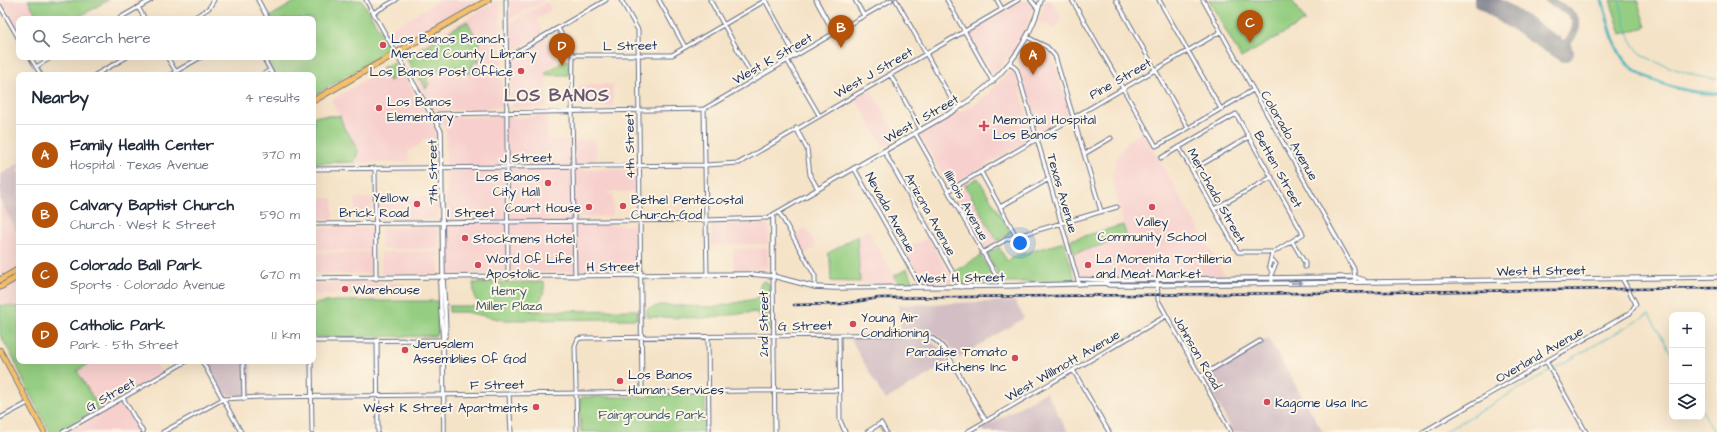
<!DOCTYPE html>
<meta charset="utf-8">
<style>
body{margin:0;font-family:"Architects Daughter",sans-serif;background:#f2f2f3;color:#1f2937}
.controls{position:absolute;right:12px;bottom:12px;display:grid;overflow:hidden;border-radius:8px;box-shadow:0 4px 16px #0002}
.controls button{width:36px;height:36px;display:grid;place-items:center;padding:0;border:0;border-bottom:1px solid #e0e1e3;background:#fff;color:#1f2937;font:20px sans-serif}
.you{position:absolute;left:1020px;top:243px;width:14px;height:14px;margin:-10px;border:3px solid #fff;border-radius:50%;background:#1a73e8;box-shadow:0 0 0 6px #1a73e833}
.badge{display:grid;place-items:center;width:26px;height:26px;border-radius:50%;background:#b45309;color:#fff;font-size:13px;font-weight:700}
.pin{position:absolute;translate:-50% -33px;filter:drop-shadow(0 1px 2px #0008)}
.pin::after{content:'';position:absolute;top:21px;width:14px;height:12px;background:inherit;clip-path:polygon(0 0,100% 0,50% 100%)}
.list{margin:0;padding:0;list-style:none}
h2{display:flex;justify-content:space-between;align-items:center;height:52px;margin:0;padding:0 16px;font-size:17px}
h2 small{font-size:13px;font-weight:400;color:#747a83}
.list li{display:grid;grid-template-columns:26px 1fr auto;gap:12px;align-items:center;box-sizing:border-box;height:60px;padding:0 16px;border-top:1px solid #e0e1e3}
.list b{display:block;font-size:15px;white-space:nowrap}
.list p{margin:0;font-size:13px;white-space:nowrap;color:#747a83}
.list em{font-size:13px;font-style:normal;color:#747a83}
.icon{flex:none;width:22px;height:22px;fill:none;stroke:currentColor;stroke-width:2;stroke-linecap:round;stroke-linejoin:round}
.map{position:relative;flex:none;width:1717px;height:432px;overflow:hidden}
.search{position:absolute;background:#fff;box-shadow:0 4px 16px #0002;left:16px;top:16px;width:300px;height:44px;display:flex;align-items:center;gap:10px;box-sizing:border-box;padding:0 14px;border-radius:8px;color:#747a83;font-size:15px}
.panel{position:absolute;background:#fff;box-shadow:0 4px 16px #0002;left:16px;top:72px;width:300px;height:292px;border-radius:8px}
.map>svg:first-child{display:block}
.built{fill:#f7d0ce}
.industrial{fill:#d2bec4}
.green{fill:#95ce82;stroke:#587e70}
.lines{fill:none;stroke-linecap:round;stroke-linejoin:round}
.stream{stroke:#45b5bd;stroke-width:1}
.canal{stroke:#45b5bd;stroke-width:3}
.taxiway{stroke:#888993;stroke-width:8}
.runway{stroke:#888993;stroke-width:20}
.minor-casing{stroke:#676e83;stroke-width:5}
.tertiary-casing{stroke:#676e83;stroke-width:5.5}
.primary-casing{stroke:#676e83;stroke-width:6}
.trunk-casing{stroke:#676e83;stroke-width:7}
.minor{stroke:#fff;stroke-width:3}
.tertiary{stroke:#fff;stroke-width:3.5}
.primary{stroke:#f6c06b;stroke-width:4.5}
.trunk{stroke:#f6c06b;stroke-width:5}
.rail-casing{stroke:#1b2f5e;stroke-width:2.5}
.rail{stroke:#fcf5e5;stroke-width:1;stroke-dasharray:3;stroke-linecap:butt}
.oneway{fill:#8d97ae}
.poi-dot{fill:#d1495b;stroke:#fcf5e5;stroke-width:1.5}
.labels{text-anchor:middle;stroke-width:4;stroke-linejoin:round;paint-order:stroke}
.poi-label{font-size:13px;fill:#1b2f5e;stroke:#fcf5e5;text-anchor:start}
.street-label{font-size:13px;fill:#1b2f5e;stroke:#fcf5e5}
.park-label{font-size:13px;fill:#3a5767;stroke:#fcf5e5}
.district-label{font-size:17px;font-weight:bold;letter-spacing:1px;fill:#675672;stroke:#fcf5e5}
</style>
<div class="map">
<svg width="1717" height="432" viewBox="0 0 1717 432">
<rect width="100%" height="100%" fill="#fcf5e5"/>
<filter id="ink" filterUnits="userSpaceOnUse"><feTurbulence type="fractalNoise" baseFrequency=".025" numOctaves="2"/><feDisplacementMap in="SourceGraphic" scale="8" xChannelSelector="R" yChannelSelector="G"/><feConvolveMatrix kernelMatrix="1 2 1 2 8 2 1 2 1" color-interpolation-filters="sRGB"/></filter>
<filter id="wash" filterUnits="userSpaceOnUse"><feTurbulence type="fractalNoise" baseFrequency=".012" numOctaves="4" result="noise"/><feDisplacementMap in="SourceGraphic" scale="16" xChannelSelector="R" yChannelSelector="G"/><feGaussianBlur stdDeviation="0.9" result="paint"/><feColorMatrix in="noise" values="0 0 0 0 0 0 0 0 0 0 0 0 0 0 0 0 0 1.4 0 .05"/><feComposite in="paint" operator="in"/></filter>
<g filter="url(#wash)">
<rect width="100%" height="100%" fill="#f5e3c8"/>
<path class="built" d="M1 0H111L79 19H19V33Z
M440 0H477L397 46 388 31Z
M510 0H545L510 19Z
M1024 0 1031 2 1033 6 1028 23 1016 46 1000 67 993 74 969 33Z
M1046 0H1051L1061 18 1055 29 1039 22Z
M497 1 500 4 503 107 465 110H434L404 58V55Z
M547 2 551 10 536 19 544 33 513 51H510V23Z
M545 39 558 61 546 68 547 107 512 108 511 60Z
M1029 42 1046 50 1052 55 1070 114 1069 116 1041 132 1038 131 1018 61Z
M395 60 437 132V139H422V143L408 152 409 162 313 164 314 116 339 115 331 100 379 72 382 68Z
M1011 71 1015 73 1033 138 950 186 948 185 921 137V135L980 101Z
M613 84V107L578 106V85Z
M871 90 899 138 883 147 855 98Z
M502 116 511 117 547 116 548 140H596V163L579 162V170L636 169V192H607L608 194H613V216L580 217V225H635L636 226 637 270 449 274 447 271 446 132 440 118 442 117Z
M1143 131 1224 274 1223 276 1194 277 1188 274 1165 275 1160 277 1086 278 1080 274 1074 253 1127 238 1112 179 1116 159 1129 139Z
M965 185 997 241 985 248H983L953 195 954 192Z
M438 196 437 219 380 218V197Z
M314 198H333V219L316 220 314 218Z
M355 198H372V218L370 219H356Z
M0 200 17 232 19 241V266L0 277Z
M712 224H769L768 244 712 245Z
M437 227 438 249H381V229L382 228Z
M806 227 816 247 804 254 793 235Z
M316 228H371L372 229V250H314V230Z
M868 230 894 276 899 283 860 284 857 236Z
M928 237 953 280 951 283H923L904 250Z
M768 248V265L764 269 734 270 733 249Z
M372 252V274H314V253Z
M381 252H438L439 272 437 274H382L381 273Z
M19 279V307L0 305V290Z
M313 283H404V294L313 295Z
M93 361H135L136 363 139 361H154L161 373 99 408 77 371Z
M122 402 140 432H70Z"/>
<path class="industrial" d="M19 163V231L17 232 0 200V175Z
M1015 301 1024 318 958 358 947 342 929 330 901 331 898 305Z
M850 338H926L940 348 948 363 885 400Z
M1268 338 1323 432H1233L1203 376Z
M206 361H251V396L224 395Z
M1046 392 1068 432H984L982 429Z"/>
<path class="green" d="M28 0H108L75 19H39Z
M298 0H362L390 48 389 51 313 96V75H275L265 57H313V19H266Z
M1209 0H1291L1297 7 1305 21 1241 58Z
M1610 0H1637L1646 27 1621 34Z
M467 21 476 37 479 39V62H473V71H479V73H459L458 68H444L442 70 444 73 443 74 440 70 426 79 429 84 426 88 421 79H418L406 57Z
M566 60 569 61V75H546V72Z
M393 62 401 74 389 81 382 68Z
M314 116H340L345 131H347L358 150 355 162 315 163Z
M978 178 1011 233 997 241 965 185Z
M1123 225 1127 238 1074 253 1070 240Z
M857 236 860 282 831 281 830 260 827 254Z
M1064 242 1075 280 1074 282H1004L1002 281 988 256V253L999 247 1007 261 1015 256Z
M981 256 993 278V282L962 283 955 271Z
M907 269 913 283 911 284 899 283 894 276Z
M763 281 767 282 770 286V330L769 332H765L762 328 760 315 756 312 703 318 647 317V309L661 305 715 307 755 299 760 296V285Z
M544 282C545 296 540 302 530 311L637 310 638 319 503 320 465 312H449V306H474L485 310 475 299 473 283Z
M335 301H438V332L435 336 313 337V304Z
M0 305 19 307V361H93L77 371 99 408 58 432H50L27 389 14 359 0 335Z
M649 395H701L705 399 706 432H581L580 399 582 397H647Z"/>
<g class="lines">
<path class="stream" d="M1619 0C1624 18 1628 45 1644 56 1653 62 1665 65 1675 69 1690 74 1701 79 1717 78
M1702 410 1714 432
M1444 432 1649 314 1672 355"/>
<path class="canal" d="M1602 0C1608 20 1612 43 1624 60 1640 81 1692 95 1717 93"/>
<path class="taxiway" d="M1549 0C1564 10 1585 16 1572 36 1568 42 1566 45 1559 49"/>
<path class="runway" d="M1484 0 1564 52"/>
</g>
</g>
<g filter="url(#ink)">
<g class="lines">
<defs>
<path id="minor" d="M258 0 267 17
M366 0 396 53
M506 0 508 277
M621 0 638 30 642 392
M659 0 685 47
M710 0 754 79
M765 0 795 55
M816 0 834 33
M855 0 864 16
M896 0 957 109
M947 0 993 82
M997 0 1002 9
M1072 0 1156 146 1173 137 1253 90
M1116 0 1188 128
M1159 0 1221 109
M1203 0 1354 269 1355 282
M0 6 19 39
M138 7 145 19
M373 13 396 0
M118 19 151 0
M192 19 209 8 214 0
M558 28 573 55 572 111 575 276
M1027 37 1047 47 1055 56 1101 211
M573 55H672L766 0
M30 57 41 75
M167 57 178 75
M263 57 273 75
M506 58 606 0
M787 60 819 115
M1010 63 1017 70 1079 284
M36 67 52 57
M890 74 921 130
M95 75 127 57
M170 75 201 57
M262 75 270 70
M704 109 707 275
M433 117 439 114 704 109 891 0
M796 128 807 149 810 175 818 189
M915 133 1002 286
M884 151 961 287
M1084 154 1111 138
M1161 158 1236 114 1303 234 1274 252H1238L1179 147
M375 168 376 279
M854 168 921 287
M313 169 705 165 739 163 1018 0
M1192 170 1249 137
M981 172 1016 236
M948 191 1220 32
M1000 207 1049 179
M1214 209 1272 177
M779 212 815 276V287
M313 224 707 220 767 218 773 215
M1292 241 1305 263V267
M982 253 1007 239 1117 207
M1272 253 1269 266 1272 272V283
M1271 261H1273L1276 264 1272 272
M773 276 775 432
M1078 279 1108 280
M1157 280 1158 300 1231 432
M839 335 840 420 845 432
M708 337 709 432
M377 340 378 432
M313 341 443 340
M202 361 241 432
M243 361 244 399
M311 361 312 432
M1546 361 1586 432
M1073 370 1109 432
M1201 376 1260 341
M509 394 511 432
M123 398 143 432
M0 418 28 403
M63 432 187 361
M163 432 223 399 260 397 840 390
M577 432 575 346 578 339 582 338 918 334C931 336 937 340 945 350L986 421
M867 432 881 423 886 432
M967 432 1166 316
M1423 432 1630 313 1636 304 1622 278"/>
<path id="tertiary" d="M1031 0 1038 9
M396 53 441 131 443 278 445 310 446 334 443 340
M773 276V215L957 109C999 81 1028 49 1041 0
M313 278 751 274 773 276 815 287 835 288 1002 286 1105 283 1109 285H1157L1717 277
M443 279 440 283 441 310 443 340 444 432
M1105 283 1108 280 1343 277H1355L1364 280"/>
<path id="primary" d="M0 350 44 432"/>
<path id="trunk" d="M313 101 488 0
M0 280 19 269
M0 287 19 276"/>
</defs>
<use href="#minor" class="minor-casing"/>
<use href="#tertiary" class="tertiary-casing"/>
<use href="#primary" class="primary-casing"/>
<use href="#trunk" class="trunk-casing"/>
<use href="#minor" class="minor"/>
<use href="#tertiary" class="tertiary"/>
<use href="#primary" class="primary"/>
<use href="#trunk" class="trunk"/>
<defs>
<path id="rail" d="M794 305 841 304 879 298 1717 288"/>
</defs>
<use href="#rail" class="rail-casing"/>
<use href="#rail" class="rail"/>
</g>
<defs><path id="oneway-solid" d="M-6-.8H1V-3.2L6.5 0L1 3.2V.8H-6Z"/></defs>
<use class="oneway" href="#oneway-solid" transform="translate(1297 283) rotate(-1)"/>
</g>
<g class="poi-dot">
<circle cx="383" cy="45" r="4"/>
<circle cx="521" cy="71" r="4"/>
<circle cx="379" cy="108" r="4"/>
<path d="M982 120h4v4h4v4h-4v4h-4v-4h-4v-4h4z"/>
<circle cx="548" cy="183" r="4"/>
<circle cx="417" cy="204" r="4"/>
<circle cx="623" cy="206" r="4"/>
<circle cx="589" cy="207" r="4"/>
<circle cx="1152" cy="207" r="4"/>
<circle cx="465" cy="238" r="4"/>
<circle cx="478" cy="265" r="4"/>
<circle cx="1088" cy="265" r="4"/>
<circle cx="345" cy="289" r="4"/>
<circle cx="853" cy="324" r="4"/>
<circle cx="405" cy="350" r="4"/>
<circle cx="1015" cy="358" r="4"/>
<circle cx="620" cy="381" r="4"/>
<circle cx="1267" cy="402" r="4"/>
<circle cx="536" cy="407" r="4"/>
</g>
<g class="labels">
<g class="poi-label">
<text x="391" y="43">Los Banos Branch<tspan x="391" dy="15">Merced County Library</tspan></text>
<text x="513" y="76" text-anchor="end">Los Banos Post Office</text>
<text x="387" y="106">Los Banos<tspan x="387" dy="15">Elementary</tspan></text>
<text x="993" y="124">Memorial Hospital<tspan x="993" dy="15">Los Banos</tspan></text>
<text x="540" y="181" text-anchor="end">Los Banos<tspan x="540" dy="15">City Hall</tspan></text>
<text x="409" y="202" text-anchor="end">Yellow<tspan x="409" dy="15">Brick Road</tspan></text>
<text x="631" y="204">Bethel Pentecostal<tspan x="631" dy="15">Church-God</tspan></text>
<text x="581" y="212" text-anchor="end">Court House</text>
<text x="1152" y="226" text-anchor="middle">Valley<tspan x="1152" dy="15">Community School</tspan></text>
<text x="473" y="243">Stockmens Hotel</text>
<text x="486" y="263">Word Of Life<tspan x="486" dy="15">Apostolic</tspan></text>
<text x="1096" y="263">La Morenita Tortilleria<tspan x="1096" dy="15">and Meat Market</tspan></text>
<text x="353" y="294">Warehouse</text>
<text x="861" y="322">Young Air<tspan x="861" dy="15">Conditioning</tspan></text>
<text x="413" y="348">Jerusalem<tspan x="413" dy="15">Assemblies Of God</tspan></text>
<text x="1007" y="356" text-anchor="end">Paradise Tomato<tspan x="1007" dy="15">Kitchens Inc</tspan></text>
<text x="628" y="379">Los Banos<tspan x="628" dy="15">Human Services</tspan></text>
<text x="1275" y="407">Kagome Usa Inc</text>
<text x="528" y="412" text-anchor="end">West K Street Apartments</text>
</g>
<g class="street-label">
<text transform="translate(630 45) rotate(-1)" y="5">L Street</text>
<text transform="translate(772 58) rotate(-30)" y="5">West K Street</text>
<text transform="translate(873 72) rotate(-30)" y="5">West J Street</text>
<text transform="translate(1120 78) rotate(-30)" y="5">Pine Street</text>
<text transform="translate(921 118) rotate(-30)" y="5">West I Street</text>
<text transform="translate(1290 135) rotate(60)" y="5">Colorado Avenue</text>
<text transform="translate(629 146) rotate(-91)" y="5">4th Street</text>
<text transform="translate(526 157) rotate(-1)" y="5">J Street</text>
<text transform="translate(1279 169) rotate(61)" y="5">Betten Street</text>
<text transform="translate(432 172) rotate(-91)" y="5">7th Street</text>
<text transform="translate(1063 193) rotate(74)" y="5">Texas Avenue</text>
<text transform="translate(1217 195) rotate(61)" y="5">Merchado Street</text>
<text transform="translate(967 205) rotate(61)" y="5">Illinois Avenue</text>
<text x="471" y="217">I Street</text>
<text transform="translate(891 212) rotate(61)" y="5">Nevada Avenue</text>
<text transform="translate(931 214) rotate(61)" y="5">Arizona Avenue</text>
<text transform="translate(613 266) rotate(-1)" y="5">H Street</text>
<text transform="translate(1541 270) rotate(-1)" y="5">West H Street</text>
<text transform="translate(960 277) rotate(-1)" y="5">West H Street</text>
<text transform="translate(763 324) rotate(-90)" y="5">2nd Street</text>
<text transform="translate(805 325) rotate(-1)" y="5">G Street</text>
<text transform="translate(1198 352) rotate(60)" y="5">Johnson Road</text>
<text transform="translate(1539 354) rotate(-30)" y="5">Overland Avenue</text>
<text transform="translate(1062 365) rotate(-30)" y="5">West Willmott Avenue</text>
<text transform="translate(497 384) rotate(-1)" y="5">F Street</text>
<text transform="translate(110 394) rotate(-30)" y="5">G Street</text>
</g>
<g class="park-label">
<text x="509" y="295">Henry<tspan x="509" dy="15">Miller Plaza</tspan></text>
<text x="652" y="419">Fairgrounds Park</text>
</g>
<g class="district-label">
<text x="557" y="101">LOS BANOS</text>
</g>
</g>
</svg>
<div class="controls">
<button>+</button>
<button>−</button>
<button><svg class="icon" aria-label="layers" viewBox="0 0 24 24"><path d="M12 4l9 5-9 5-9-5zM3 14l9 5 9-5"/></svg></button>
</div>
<div class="you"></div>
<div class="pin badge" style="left:1033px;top:75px">A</div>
<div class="pin badge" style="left:841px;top:48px">B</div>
<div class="pin badge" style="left:1250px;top:43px">C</div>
<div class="pin badge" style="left:562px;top:66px">D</div>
<div class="search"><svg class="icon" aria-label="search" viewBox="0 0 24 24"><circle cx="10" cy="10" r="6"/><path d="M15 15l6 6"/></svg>Search here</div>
<section class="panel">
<h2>Nearby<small>4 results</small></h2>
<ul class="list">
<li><span class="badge">A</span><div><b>Family Health Center</b><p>Hospital · Texas Avenue</p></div><em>370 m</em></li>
<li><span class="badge">B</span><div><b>Calvary Baptist Church</b><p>Church · West K Street</p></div><em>590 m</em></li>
<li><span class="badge">C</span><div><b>Colorado Ball Park</b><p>Sports · Colorado Avenue</p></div><em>670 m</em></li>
<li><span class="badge">D</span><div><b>Catholic Park</b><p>Park · 5th Street</p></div><em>1.1 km</em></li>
</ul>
</section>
</div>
